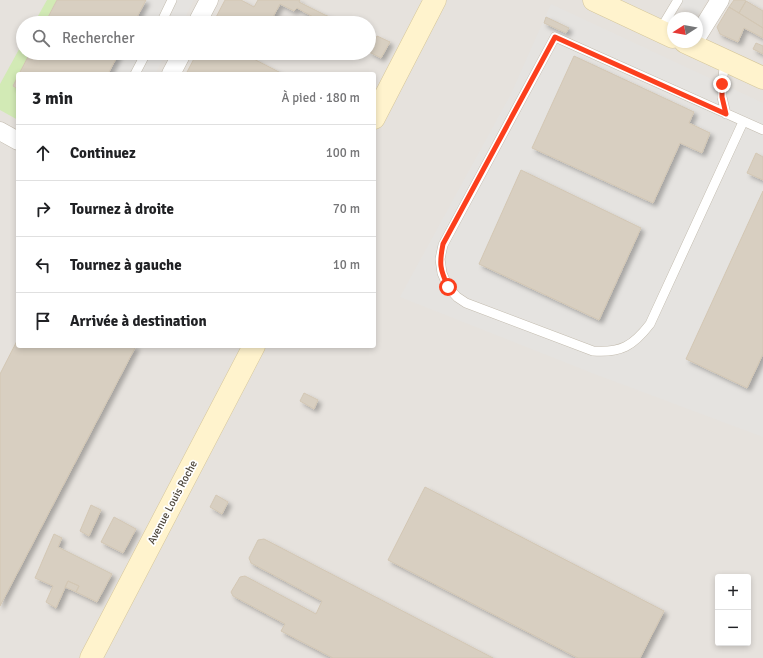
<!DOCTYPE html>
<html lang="fr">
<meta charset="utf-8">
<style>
body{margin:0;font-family:Signika,sans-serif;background:#f6f6f6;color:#202124}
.controls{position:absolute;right:12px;bottom:12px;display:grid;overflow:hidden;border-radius:4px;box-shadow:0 2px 6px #0003}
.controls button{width:36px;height:36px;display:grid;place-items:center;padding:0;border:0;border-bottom:1px solid #e0e0e0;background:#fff;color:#202124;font:20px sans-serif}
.compass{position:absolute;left:667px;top:12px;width:36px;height:36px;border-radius:50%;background:#fff;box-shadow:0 2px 6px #0003;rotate:259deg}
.stop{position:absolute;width:12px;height:12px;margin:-9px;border:3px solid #fc3f1d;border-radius:50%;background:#fff}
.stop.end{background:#fc3f1d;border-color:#fff;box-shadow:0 1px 4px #0008}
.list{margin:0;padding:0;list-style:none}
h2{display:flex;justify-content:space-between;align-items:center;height:52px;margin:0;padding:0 16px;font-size:17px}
h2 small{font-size:13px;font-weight:400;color:#757577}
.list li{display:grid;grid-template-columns:26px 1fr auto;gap:12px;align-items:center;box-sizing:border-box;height:56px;padding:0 16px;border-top:1px solid #e0e0e0}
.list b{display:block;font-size:15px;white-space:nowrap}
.list em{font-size:13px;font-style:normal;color:#757577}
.icon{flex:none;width:22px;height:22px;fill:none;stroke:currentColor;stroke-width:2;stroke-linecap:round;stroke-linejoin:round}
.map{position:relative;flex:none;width:763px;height:658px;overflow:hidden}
.search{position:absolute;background:#fff;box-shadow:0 2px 6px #0003;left:16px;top:16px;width:360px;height:44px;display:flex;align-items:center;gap:10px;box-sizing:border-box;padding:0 14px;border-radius:22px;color:#757577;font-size:15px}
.panel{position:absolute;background:#fff;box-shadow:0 2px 6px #0003;left:16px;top:72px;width:360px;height:276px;border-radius:4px}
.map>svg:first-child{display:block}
.industrial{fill:#e6e2dd;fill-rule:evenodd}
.green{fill:#d2eab5}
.parking{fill:#e5e3e0}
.building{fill:#d8cfc1;stroke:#d3c7b4;filter:url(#shadow)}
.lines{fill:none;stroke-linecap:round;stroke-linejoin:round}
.lane-casing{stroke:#c2bbae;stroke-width:10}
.street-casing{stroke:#c2bbae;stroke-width:19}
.secondary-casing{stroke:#d6c79b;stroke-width:23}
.lane{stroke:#fff;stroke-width:9}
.street{stroke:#fff;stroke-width:18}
.secondary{stroke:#fff3cd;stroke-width:22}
.route{stroke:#fc3f1d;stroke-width:5}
.labels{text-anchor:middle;stroke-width:3.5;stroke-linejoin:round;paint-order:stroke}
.street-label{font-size:11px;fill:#4b4439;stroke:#fff}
</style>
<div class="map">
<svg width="763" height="658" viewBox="0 0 763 658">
<defs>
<filter id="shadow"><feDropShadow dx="3.5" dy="3.5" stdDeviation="2" flood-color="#0004"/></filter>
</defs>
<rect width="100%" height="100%" fill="#f6f3ec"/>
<path class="industrial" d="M0 0H763V658H0ZM673 18H697V42H673ZM23 23H369V53H23ZM18 74H374V346H18ZM718 577H748V643H718Z"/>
<path class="green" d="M47 0H57L45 23H34Z
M23 42V53H30L19 74H18V76L13 86 18 89V120L0 110V84Z"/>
<path class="parking" d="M146 0H194L182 23H134Z
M668 0H707L697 15Z
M551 4 763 103V157L755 153 747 173 763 180V191L686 359 747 388 763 354V437L592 373 400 297 511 94Z
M119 53H166L155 74H108Z"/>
<path class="building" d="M57 0H146L134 23H45Z
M225 0H241L254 7 258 0H300L299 2 325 15 330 17V18L338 23 340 21 342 23H324L297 8 294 11 280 4 273 17 276 18 274 23H213Z
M734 0H744L746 1 739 13 729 7Z
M746 1 763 11V28L739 13Z
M729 7 763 28V38L744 28 738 42 720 34 717 27Z
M546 17 569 28 566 33 544 23Z
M377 36 390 42 381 58 369 52Z
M756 43 763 46V54L753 49Z
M30 53H119L108 74H19Z
M197 53H242L279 72 278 74H186Z
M574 56 694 112 689 123 710 133 702 153 680 143 653 203 532 148Z
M18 76V89L13 86Z
M756 153 763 157V180L747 173Z
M521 170 641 228 599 320 479 264Z
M763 191V354L747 388 686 359Z
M18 339V346H136L0 606V374Z
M304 393 318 400 314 409 300 401Z
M425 487 664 611 640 658H578L388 560Z
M216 495 228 502 222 514 210 507Z
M91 505 101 510 89 536 80 531Z
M114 517 136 529 123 553 101 542Z
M54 534 62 538 58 547 112 574 97 602 76 592 79 586 68 581 56 608 46 602 53 586 35 578Z
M264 539 493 658H333L281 631 285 624 233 596 231 592 240 577 245 576 316 614 322 601 251 563 249 558 258 540Z
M68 581 79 586 76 592 65 587Z"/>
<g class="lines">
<defs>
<path id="lane" d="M161 23 172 0
M660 30 678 0
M725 61 722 84V97L726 114
M135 74 146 53
M743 122 650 324C633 346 621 353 593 351L466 303 457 297 448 287 442 273 440 259 443 245 555 37 763 130"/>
<path id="street" d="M197 23 209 0
M697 37 720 0
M171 74 182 53
M0 131 18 141"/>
<path id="secondary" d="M594 0 673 37
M685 42 763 78
M374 118 435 0
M91 658 254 346"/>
</defs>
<use href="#lane" class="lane-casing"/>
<use href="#street" class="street-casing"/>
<use href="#secondary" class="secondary-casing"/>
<use href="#lane" class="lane"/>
<use href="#street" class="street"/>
<use href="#secondary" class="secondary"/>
</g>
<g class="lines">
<path class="route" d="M448 287C440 269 439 264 443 244L555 37 726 114 722 97V84"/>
</g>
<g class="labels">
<g class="street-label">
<text transform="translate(172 502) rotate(-62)" y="4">Avenue Louis Roche</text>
</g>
</g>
</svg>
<div class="controls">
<button>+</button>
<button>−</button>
</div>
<svg class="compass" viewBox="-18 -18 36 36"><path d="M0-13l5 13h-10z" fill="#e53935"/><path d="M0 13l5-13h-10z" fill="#757577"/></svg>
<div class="stop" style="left:448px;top:287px"></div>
<div class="stop end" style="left:722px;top:84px"></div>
<div class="search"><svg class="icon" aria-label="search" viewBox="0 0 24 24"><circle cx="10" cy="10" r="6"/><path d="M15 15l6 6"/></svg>Rechercher</div>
<section class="panel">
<h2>3 min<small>À pied · 180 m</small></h2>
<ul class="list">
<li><svg class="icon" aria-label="ahead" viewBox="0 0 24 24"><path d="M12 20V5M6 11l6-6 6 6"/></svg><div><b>Continuez</b></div><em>100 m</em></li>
<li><svg class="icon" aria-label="right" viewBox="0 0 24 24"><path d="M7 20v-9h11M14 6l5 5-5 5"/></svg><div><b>Tournez à droite</b></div><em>70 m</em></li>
<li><svg class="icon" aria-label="left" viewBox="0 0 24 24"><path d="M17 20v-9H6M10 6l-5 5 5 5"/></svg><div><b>Tournez à gauche</b></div><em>10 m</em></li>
<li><svg class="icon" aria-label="arrive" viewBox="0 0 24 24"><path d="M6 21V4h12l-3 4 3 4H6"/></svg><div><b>Arrivée à destination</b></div></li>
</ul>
</section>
</div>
